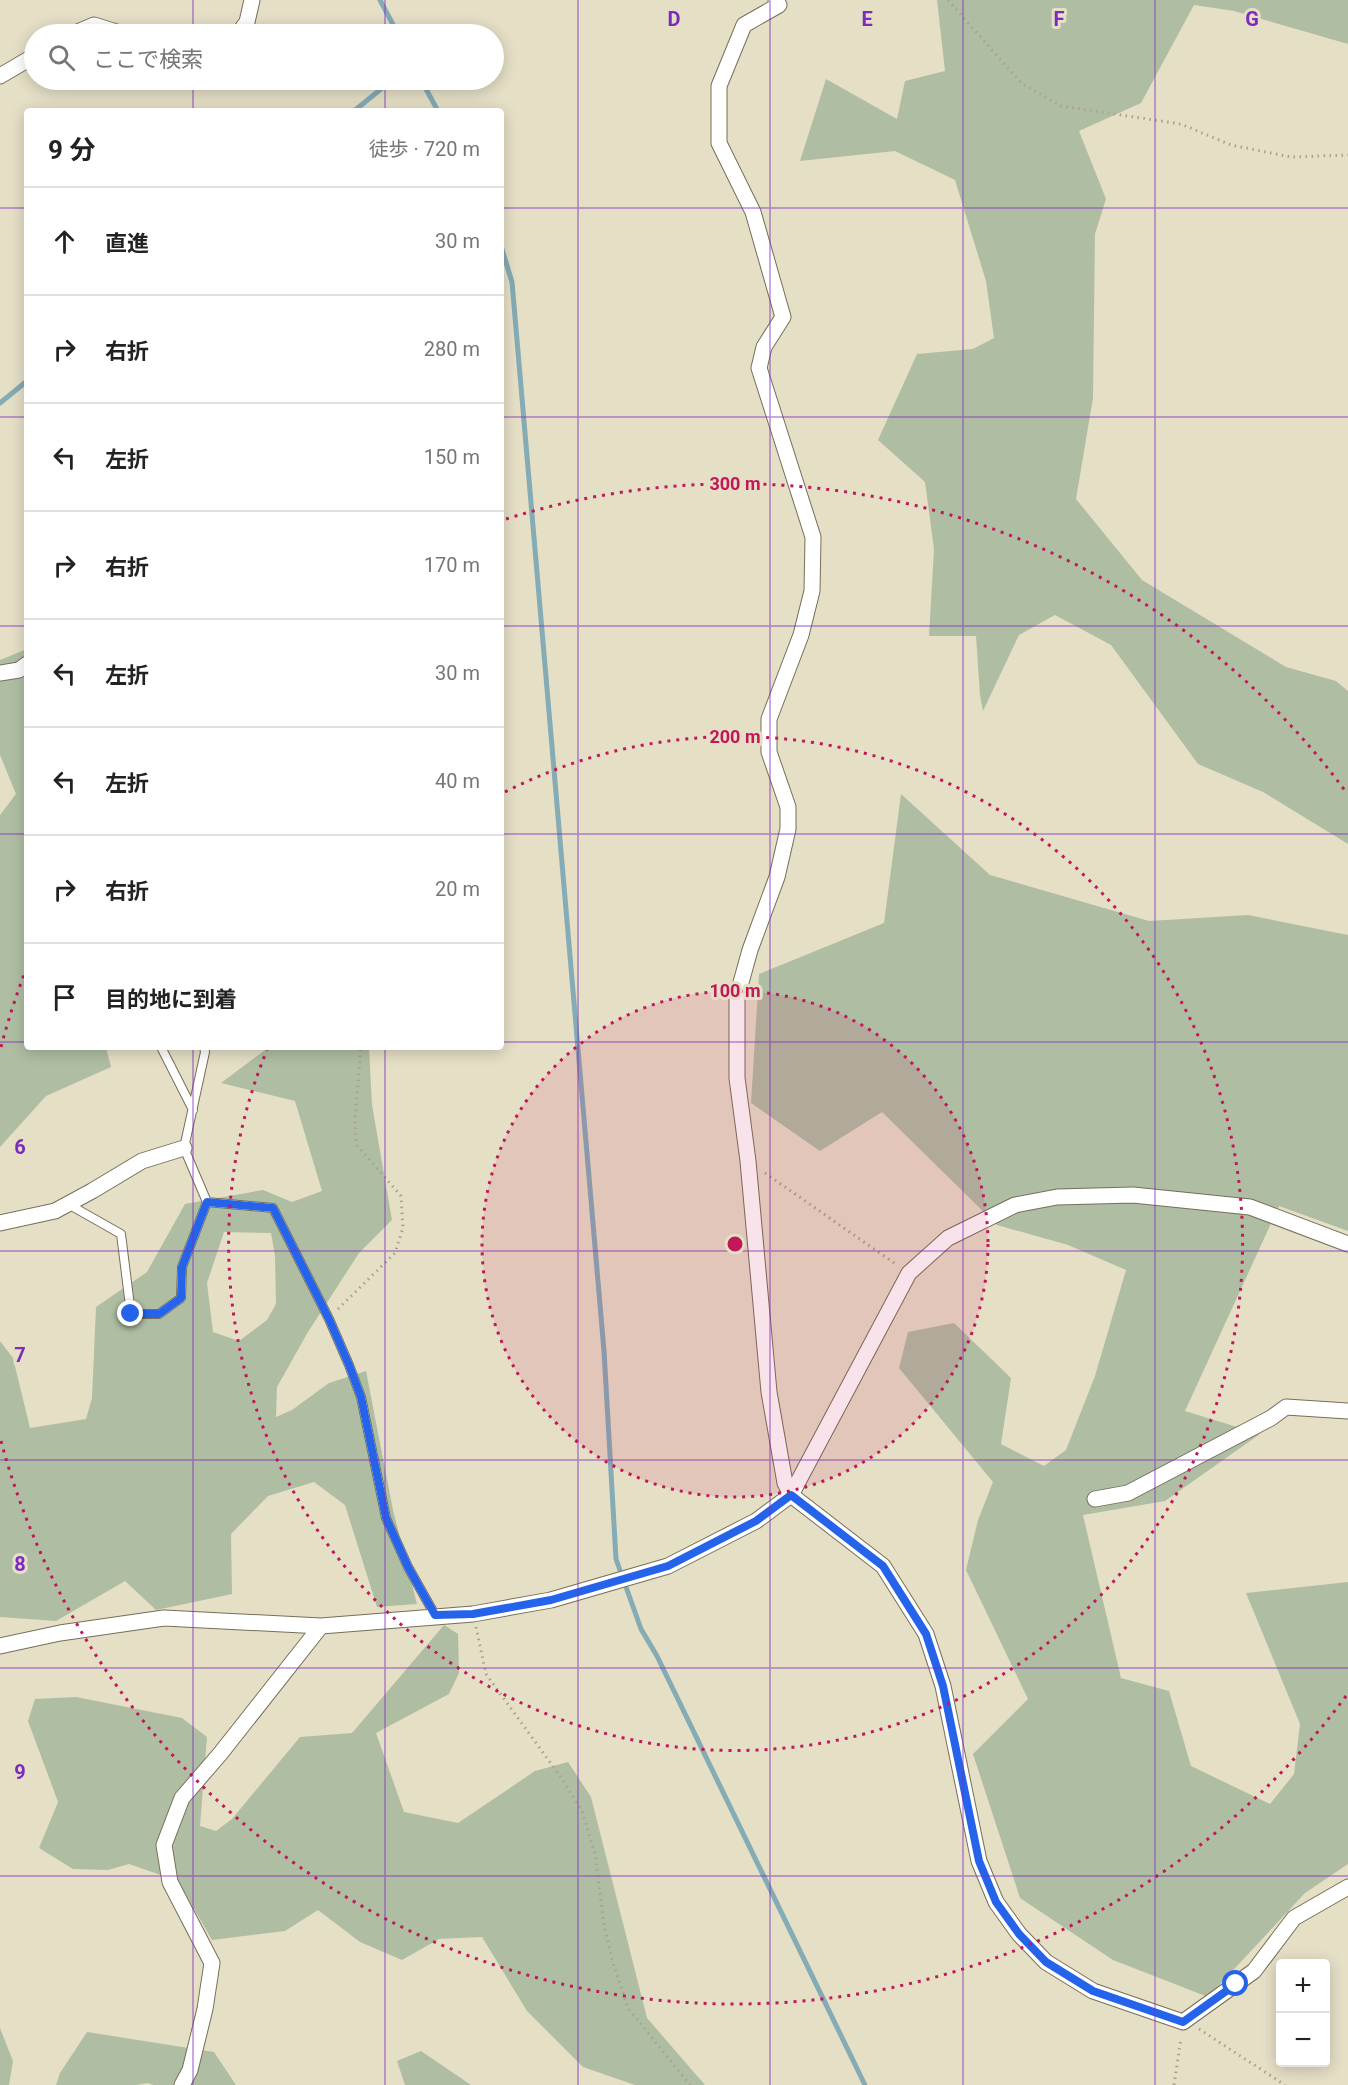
<!DOCTYPE html>
<html lang="ja">
<meta charset="utf-8">
<style>
body{margin:0;font-family:Roboto,"Noto Sans JP",sans-serif;background:#f2f2f2;color:#222}
.controls{position:absolute;right:18px;bottom:18px;display:grid;overflow:hidden;border-radius:6px;box-shadow:0 3px 15px #0003}
.controls button{width:54px;height:54px;display:grid;place-items:center;padding:0;border:0;border-bottom:2px solid #e0e0e0;background:#fff;color:#222;font:30px sans-serif}
.stop{position:absolute;width:18px;height:18px;margin:-14px;border:4px solid #2563eb;border-radius:50%;background:#fff}
.stop.end{background:#2563eb;border-color:#fff;box-shadow:0 2px 6px #0008}
.list{margin:0;padding:0;list-style:none}
h2{display:flex;justify-content:space-between;align-items:center;height:78px;margin:0;padding:0 24px;font-size:26px}
h2 small{font-size:20px;font-weight:400;color:#767676}
.list li{display:grid;grid-template-columns:39px 1fr auto;gap:18px;align-items:center;box-sizing:border-box;height:108px;padding:0 24px;border-top:2px solid #e0e0e0}
.list b{display:block;font-size:22px;white-space:nowrap}
.list em{font-size:20px;font-style:normal;color:#767676}
.icon{flex:none;width:33px;height:33px;fill:none;stroke:currentColor;stroke-width:2;stroke-linecap:round;stroke-linejoin:round}
.map{position:relative;flex:none;width:1348px;height:2085px;overflow:hidden}
.search{position:absolute;background:#fff;box-shadow:0 3px 15px #0003;left:24px;top:24px;width:480px;height:66px;display:flex;align-items:center;gap:15px;box-sizing:border-box;padding:0 21px;border-radius:33px;color:#767676;font-size:22px}
.panel{position:absolute;background:#fff;box-shadow:0 3px 15px #0003;left:24px;top:108px;width:480px;height:942px;border-radius:6px}
.map>svg:first-child{display:block}
.green{fill:#afbea3;fill-rule:evenodd}
.lines{fill:none;stroke-linecap:round;stroke-linejoin:round}
.stream{stroke:#85abb5;stroke-width:5}
.service-casing{stroke:#756f59;stroke-width:10}
.minor-casing{stroke:#756f59;stroke-width:17}
.path{stroke:#a7a28e;stroke-width:3;stroke-dasharray:1.5 4.5;stroke-linecap:butt}
.service{stroke:#fff;stroke-width:8}
.minor{stroke:#fff;stroke-width:15}
.route{stroke:#2563eb;stroke-width:8}
.grid{fill:none;stroke:#7b2cbf;stroke-width:1.5;stroke-opacity:0.55}
.ring{fill:none;stroke:#c2185b;stroke-width:3;stroke-dasharray:3 6}
.grid-label{font-size:20px;text-anchor:middle;font-weight:bold;fill:#7b2cbf;stroke:#e5dfc6;stroke-width:6;stroke-linejoin:round;paint-order:stroke}
.centre{fill:#c2185b;stroke:#e5dfc6;stroke-width:3}
.ring-label{font-size:18px;text-anchor:middle;font-weight:bold;fill:#c2185b;stroke:#e5dfc6;stroke-width:6;stroke-linejoin:round;paint-order:stroke}
</style>
<div class="map">
<svg width="1348" height="2085" viewBox="0 0 1348 2085">
<rect width="100%" height="100%" fill="#e5dfc6"/>
<path class="green" d="M937 0H1348V44L1234 11 1194 5 1141 103 1079 131 1106 199 1095 234 1093 398 1076 499 1142 580 1286 667 1336 681 1348 691V844L1263 792 1198 764 1111 645 1055 615 1019 635 983 711 980 695 976 636H929L934 549 925 482 878 440 917 354 973 349 994 338 986 281 955 180 895 151 800 161 826 79 897 119 905 81 945 71Z
M27 649V1047H106L111 1067 46 1096 0 1147V815L16 794 0 755V660Z
M901 794 990 875 1149 921 1248 915 1348 935V1231L1279 1206 1185 1411 1260 1434 1165 1501 1083 1515 1121 1678 1169 1691 1191 1766 1270 1804 1294 1774 1300 1724 1246 1593 1348 1582V1864L1305 1893 1208 1997 1113 1960 1020 1898 973 1754 1028 1699 966 1570 978 1520 993 1482 899 1368 908 1332 954 1323 1011 1378 1001 1444 1044 1466 1066 1450 1095 1376 1126 1270 1068 1245 997 1225 882 1112 820 1151 751 1103 759 974 884 923Z
M269 1047H369L372 1105 392 1220 359 1253 308 1332 277 1387 276 1417 292 1410 329 1383 366 1371 393 1510 417 1604 377 1607 345 1505 314 1482 268 1496 231 1534 232 1594 156 1610 125 1581 56 1621 0 1617V1341L13 1358 30 1428 86 1419 92 1398 96 1307 147 1272 185 1204 263 1190 292 1202 322 1191 295 1101 221 1083ZM224 1232 271 1233 275 1256 276 1304 267 1320 239 1341 213 1332 207 1283Z
M444 1625 458 1634 459 1673 449 1694 376 1733 404 1812 458 1823 535 1771 568 1762 591 1797 647 2018 705 2085H635L583 2067 527 2011 482 1937 439 1939 402 1960 360 1942 318 1910 285 1931 212 1940 178 1881 129 1864 108 1870 73 1869 39 1848 58 1802 28 1721 35 1699 76 1697 182 1718 207 1737 200 1826 216 1831 232 1819 300 1737 352 1733Z
M0 2028 13 2061 9 2085H0Z
M87 2032 214 2052 236 2085H153L148 2083 136 2085H56L60 2073Z
M421 2051 471 2085H405L397 2061Z"/>
<g class="lines">
<path class="stream" d="M380 0 398 34
M421 80 438 111
M354 111 392 80
M501 246 512 282 604 1351 616 1559 641 1629 657 1656 865 2085
M0 403 27 381"/>
<defs>
<path id="service" d="M161 1047 193 1110
M204 1047 205 1052 184 1148 207 1202 273 1208 329 1319 349 1365 361 1397 386 1518 408 1567 435 1615
M68 1204 121 1234 131 1314H159L181 1298 182 1267 207 1202"/>
<path id="minor" d="M776 0 779 5 744 25 719 86V143L753 212 783 317 764 347 759 368 813 537 812 591 801 635 769 719V752L788 807V829L777 877 750 950 737 997V1078L748 1161 769 1392 785 1483 791 1495 883 1566 926 1634 943 1686 979 1861 996 1902 1019 1934 1046 1962 1093 1991 1183 2022 1254 1971 1294 1918 1348 1887
M73 34 94 25 123 34
M238 34 247 22 252 0
M0 76 34 56
M0 673 19 670 27 664
M0 1223 55 1211 92 1191 142 1161 184 1148
M1095 1499 1128 1493 1271 1418 1286 1407 1348 1411
M0 1646 60 1633 164 1618 321 1626 473 1614 551 1600 668 1566 756 1521 791 1495 909 1273 948 1238 1015 1205 1057 1197 1133 1195 1250 1207 1348 1244
M182 2085 190 2070 205 2009 212 1963 170 1882 164 1845 182 1798 220 1754 321 1626"/>
</defs>
<use href="#service" class="service-casing"/>
<use href="#minor" class="minor-casing"/>
<path class="path" d="M948 0 1021 83 1061 106 1181 124 1231 145 1291 157 1348 155
M765 1173 897 1265
M338 1309 395 1253 403 1228 401 1196 356 1144 355 1120 361 1047
M476 1627 486 1674 560 1776 582 1811 595 1854 604 1925 613 1963 628 2008 690 2085
M1199 2029 1285 2085
M1174 2085 1181 2038"/>
<use href="#service" class="service"/>
<use href="#minor" class="minor"/>
</g>
<g class="lines">
<path class="route" d="M131 1314H159L181 1298 182 1267 207 1202 273 1208 329 1319 349 1365 361 1397 386 1518 408 1567 435 1615 473 1614 551 1600 668 1566 756 1521 791 1495 883 1566 926 1634 943 1686 979 1861 996 1902 1019 1934 1046 1962 1093 1991 1183 2022 1236 1984"/>
</g>
<path class="grid" d="M193 0V34M385 0V34M578 0V2085M770 0V2085M963 0V2085M1155 0V2085M193 80V111M385 80V111M0 208H27M501 208H1348M0 417H27M501 417H1348M0 626H27M501 626H1348M0 834H27M501 834H1348M0 1042H27M501 1042H1348M193 1047V2085M385 1047V2085M0 1251H1348M0 1460H1348M0 1668H1348M0 1876H1348"/>
<circle cx="735" cy="1244" r="253" fill="#c2185b" fill-opacity=".12"/>
<g class="ring">
<circle cx="735" cy="1244" r="253"/>
<path d="M505 792A507 507 0 1 1 267 1050"/>
<path d="M1346 1696A760 760 0 0 1 1 1441M1 1047A760 760 0 0 1 25 972M506 519A760 760 0 0 1 1346 792"/>
</g>
<g class="grid-label">
<text x="674" y="26">D</text>
<text x="867" y="26">E</text>
<text x="1059" y="26">F</text>
<text x="1252" y="26">G</text>
<text x="20" y="1154">6</text>
<text x="20" y="1362">7</text>
<text x="20" y="1571">8</text>
<text x="20" y="1779">9</text>
</g>
<circle cx="735" cy="1244" r="9" class="centre"/>
<g class="ring-label">
<text x="735" y="490">300 m</text>
<text x="735" y="743">200 m</text>
<text x="735" y="997">100 m</text>
</g>
</svg>
<div class="controls">
<button>+</button>
<button>−</button>
</div>
<div class="stop" style="left:1236px;top:1984px"></div>
<div class="stop end" style="left:131px;top:1314px"></div>
<div class="search"><svg class="icon" aria-label="search" viewBox="0 0 24 24"><circle cx="10" cy="10" r="6"/><path d="M15 15l6 6"/></svg>ここで検索</div>
<section class="panel">
<h2>9 分<small>徒歩 · 720 m</small></h2>
<ul class="list">
<li><svg class="icon" aria-label="ahead" viewBox="0 0 24 24"><path d="M12 20V5M6 11l6-6 6 6"/></svg><div><b>直進</b></div><em>30 m</em></li>
<li><svg class="icon" aria-label="right" viewBox="0 0 24 24"><path d="M7 20v-9h11M14 6l5 5-5 5"/></svg><div><b>右折</b></div><em>280 m</em></li>
<li><svg class="icon" aria-label="left" viewBox="0 0 24 24"><path d="M17 20v-9H6M10 6l-5 5 5 5"/></svg><div><b>左折</b></div><em>150 m</em></li>
<li><svg class="icon" aria-label="right" viewBox="0 0 24 24"><path d="M7 20v-9h11M14 6l5 5-5 5"/></svg><div><b>右折</b></div><em>170 m</em></li>
<li><svg class="icon" aria-label="left" viewBox="0 0 24 24"><path d="M17 20v-9H6M10 6l-5 5 5 5"/></svg><div><b>左折</b></div><em>30 m</em></li>
<li><svg class="icon" aria-label="left" viewBox="0 0 24 24"><path d="M17 20v-9H6M10 6l-5 5 5 5"/></svg><div><b>左折</b></div><em>40 m</em></li>
<li><svg class="icon" aria-label="right" viewBox="0 0 24 24"><path d="M7 20v-9h11M14 6l5 5-5 5"/></svg><div><b>右折</b></div><em>20 m</em></li>
<li><svg class="icon" aria-label="arrive" viewBox="0 0 24 24"><path d="M6 21V4h12l-3 4 3 4H6"/></svg><div><b>目的地に到着</b></div></li>
</ul>
</section>
</div>
